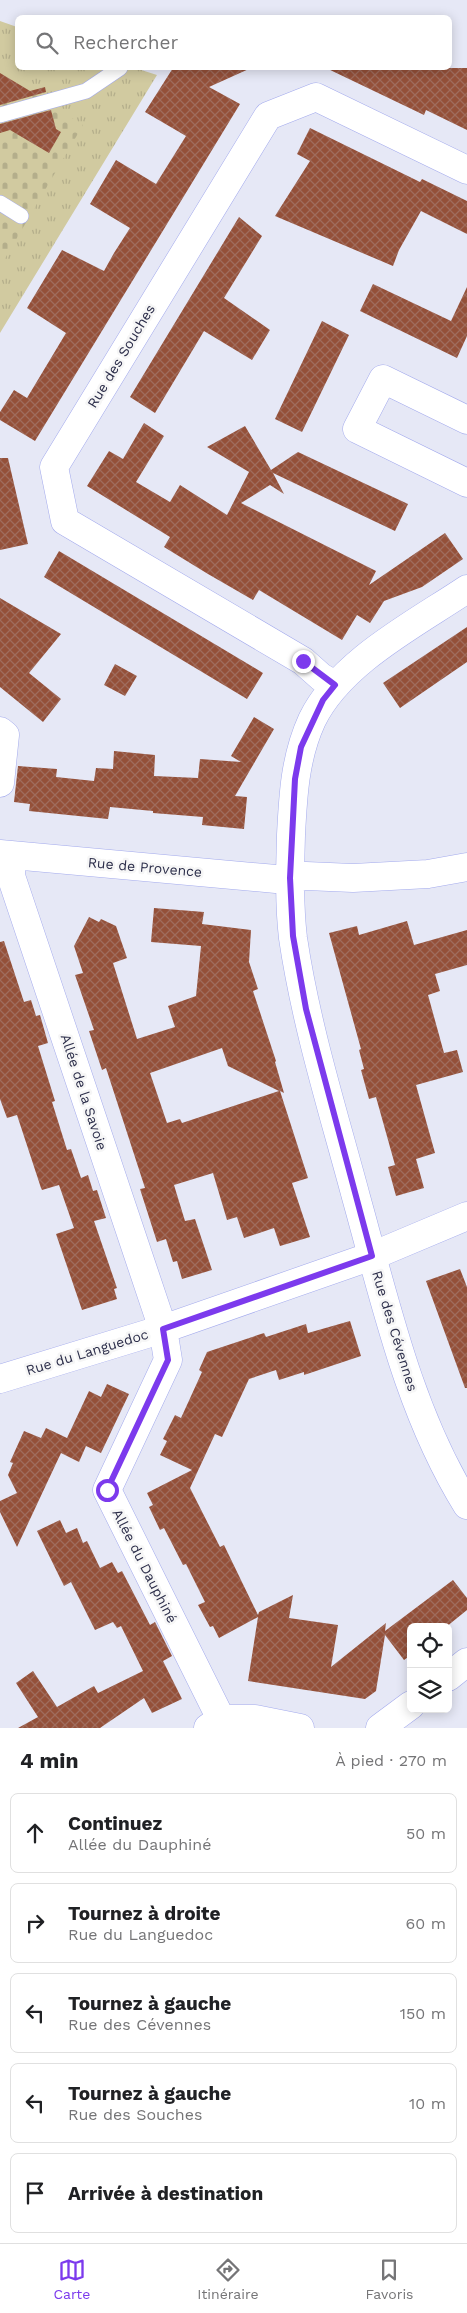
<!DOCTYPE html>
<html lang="fr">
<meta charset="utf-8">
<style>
body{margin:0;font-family:"Work Sans",sans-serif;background:#f6f6f6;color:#202124}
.controls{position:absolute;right:15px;bottom:15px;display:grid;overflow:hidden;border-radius:8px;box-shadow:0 2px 12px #0003}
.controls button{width:45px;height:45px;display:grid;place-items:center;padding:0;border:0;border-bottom:1px solid #e0e0e0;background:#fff;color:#202124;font:25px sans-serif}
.stop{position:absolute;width:15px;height:15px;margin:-11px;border:4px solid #7c3aed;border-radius:50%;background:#fff}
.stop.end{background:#7c3aed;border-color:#fff;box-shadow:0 1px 5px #0008}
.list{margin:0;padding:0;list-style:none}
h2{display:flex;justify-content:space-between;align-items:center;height:65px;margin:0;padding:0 20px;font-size:21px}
h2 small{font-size:16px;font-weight:400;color:#757577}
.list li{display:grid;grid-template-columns:32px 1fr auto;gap:15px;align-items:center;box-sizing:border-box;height:80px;margin:0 10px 10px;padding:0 10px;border:1px solid #e0e0e0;border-radius:8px}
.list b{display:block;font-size:19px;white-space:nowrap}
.list p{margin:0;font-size:16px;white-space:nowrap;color:#757577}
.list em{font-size:16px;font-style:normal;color:#757577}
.icon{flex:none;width:28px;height:28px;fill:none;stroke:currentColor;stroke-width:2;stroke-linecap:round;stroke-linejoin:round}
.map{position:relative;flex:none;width:467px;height:1728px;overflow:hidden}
.search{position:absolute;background:#fff;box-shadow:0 2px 12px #0003;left:15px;right:15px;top:15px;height:55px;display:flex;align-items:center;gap:12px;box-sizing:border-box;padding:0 18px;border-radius:8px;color:#757577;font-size:19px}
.sheet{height:515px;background:#fff}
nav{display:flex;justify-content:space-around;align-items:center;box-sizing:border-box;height:70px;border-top:1px solid #e0e0e0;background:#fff;font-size:14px;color:#757577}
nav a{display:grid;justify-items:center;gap:2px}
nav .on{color:#7c3aed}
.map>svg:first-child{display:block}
.grass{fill:url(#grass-tufts)}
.cemetery{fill:url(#cemetery-stones)}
.building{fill:url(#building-cross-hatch);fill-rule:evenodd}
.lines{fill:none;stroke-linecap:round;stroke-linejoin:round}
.lane-casing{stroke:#a3aaed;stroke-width:16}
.street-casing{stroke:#a3aaed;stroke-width:29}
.lane{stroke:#fff;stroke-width:15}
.street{stroke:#fff;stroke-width:28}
.route{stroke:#7c3aed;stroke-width:6}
.labels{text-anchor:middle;stroke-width:5;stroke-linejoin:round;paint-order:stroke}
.street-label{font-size:14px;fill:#2c2e4a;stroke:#f6f6f6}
</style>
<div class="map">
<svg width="467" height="1728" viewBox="0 0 467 1728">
<defs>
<pattern id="grass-tufts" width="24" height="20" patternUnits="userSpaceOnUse" patternTransform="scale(1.25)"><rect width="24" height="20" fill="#d1caa0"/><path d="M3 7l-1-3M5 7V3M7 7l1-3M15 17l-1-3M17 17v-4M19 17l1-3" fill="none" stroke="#b4ae8b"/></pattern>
<pattern id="cemetery-stones" width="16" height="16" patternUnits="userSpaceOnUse" patternTransform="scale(1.25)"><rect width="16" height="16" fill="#d1caa0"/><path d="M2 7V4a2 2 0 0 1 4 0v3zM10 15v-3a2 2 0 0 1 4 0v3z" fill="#b4ae8b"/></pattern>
<pattern id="building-cross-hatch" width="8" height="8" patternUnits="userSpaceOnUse" patternTransform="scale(1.25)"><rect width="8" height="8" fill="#945039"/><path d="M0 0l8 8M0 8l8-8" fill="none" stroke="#9f6c5d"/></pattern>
</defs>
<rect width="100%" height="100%" fill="#e6e8f6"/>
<path class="grass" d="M0 21 17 27 18 68H135L157 75 0 333Z"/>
<path class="cemetery" d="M0 73 83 125 0 267Z"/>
<path class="building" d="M173 68H251L209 87 240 104 35 441 0 420V412L14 390 27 398 66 333 27 308 62 250 104 271 114 253 130 228 90 204 116 160 156 184 186 136 145 112Z
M326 68H467V130L426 110 424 115Z
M0 73 30 91 45 87 46 92 0 105Z
M51 110 56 129 61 132 49 153 10 130 0 133V124Z
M310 128 420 182 422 179 467 201V234L421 211 399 250 393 266 275 216 310 161 297 154Z
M239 217 262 236 224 298 270 330 252 360 204 331 155 413 130 397Z
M373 284 451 321 467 287V336L457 358 360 311Z
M322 321 349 335 302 432 275 419Z
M144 423 164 436 136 482 170 502 180 485 227 515 249 472 207 447 245 426 271 470 298 452 408 504 395 531 273 473 284 494 270 485 241 503 376 571 369 585 445 533 463 559 422 587 384 601 370 623 357 615 342 640 259 590 253 600 208 574 164 547 170 537 87 486 109 451 123 459Z
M0 458H8L28 544 0 550Z
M59 551 263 673 247 699 44 577Z
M0 598 61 634 29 673 61 699 43 722 0 687Z
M467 627V662L400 708 383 683Z
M115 664 137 676 125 696 104 685Z
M254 717 274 729 235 796 247 797 244 829 202 825 203 817 153 813V811L110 807 108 819 29 811 30 804 14 802 18 766 57 769 56 777 94 781 96 768 113 769 114 751 155 755 154 776 198 778 200 759 241 762 231 756Z
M154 908 204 912 202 924 251 930 249 962 258 989 253 991 276 1061 275 1062 284 1093 280 1091 308 1178 292 1183 310 1237 280 1246 274 1228 244 1238 237 1217 227 1220 213 1173 174 1185 185 1221 195 1219 212 1270 182 1279 177 1261 173 1262 166 1239 157 1242 140 1189 145 1188 106 1068 102 1070 89 1031 94 1030 75 975 83 973 74 946 89 917 99 922 101 919 116 926 127 958 113 963 137 1039 175 1027 168 1006 196 996 201 946 151 942ZM222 1048 228 1066 279 1091 182 1123 180 1119 167 1123 150 1073Z
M407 921 414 945 467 930V965L435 974 440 991 428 995 444 1053 457 1050 463 1072 416 1085 435 1153 416 1159 424 1188 396 1196 388 1167 395 1165 376 1097 369 1099 361 1070 364 1069 359 1050 361 1049 329 933 357 926 359 935Z
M4 941 24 1002 31 1000 36 1016 40 1015 48 1043 38 1046 55 1101 52 1102 67 1150 71 1149 81 1178 88 1175 93 1191 97 1190 106 1218 94 1221 117 1288 114 1289 117 1299 82 1310 56 1234 74 1228 59 1185 42 1190 41 1188 17 1115 7 1118 0 1099V942Z
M460 1269 467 1287V1388H465L426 1281Z
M350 1321 361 1356 304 1375V1372L279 1380 276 1370 249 1379 222 1437 215 1434 190 1488 220 1547 224 1545 258 1615 259 1612 293 1595 289 1618 338 1625 331 1667 386 1623 385 1631 453 1580 467 1598V1610L446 1627H411V1655L404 1660 385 1635 376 1691 365 1699 248 1681 258 1617 219 1638 213 1626 210 1627 198 1605 205 1602 186 1564 183 1565 164 1528 160 1530 149 1507 153 1505 147 1493 192 1470 160 1455 167 1441 163 1439 175 1415 181 1418 202 1372 199 1370 207 1352 264 1333 266 1337 306 1324 308 1333Z
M107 1384 129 1394 101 1453 86 1446 79 1462 61 1453 17 1547 0 1512V1501L17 1493 8 1475 13 1463 10 1462 24 1431 41 1438 46 1428 67 1438 89 1391 101 1397Z
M60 1520 66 1533 77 1528 83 1543 87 1541 100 1568 112 1562 118 1573 122 1571 150 1625 155 1622 172 1656 163 1661 182 1699 152 1713 144 1698 100 1728H18L38 1717 16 1683 33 1671 57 1707 94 1686 98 1693 143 1671 121 1626 117 1628 113 1622 95 1630 71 1582 64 1586 37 1531Z"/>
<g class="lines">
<defs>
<path id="lane" d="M0 115 86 91 120 68
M0 203 21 216"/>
<path id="street" d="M467 420 383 379 357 429 467 483
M467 589C415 624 340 662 312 720 295 757 293 795 291 835 290 869 289 904 293 938 306 1026 333 1111 356 1197 385 1301 409 1412 467 1505
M335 685 321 677 303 661 65 521 54 467 268 116 316 97 467 170
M0 731 5 735 0 783
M0 854 276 879 306 876 353 878 428 874 467 867
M11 855V876L163 1329 168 1360 107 1490 221 1719
M0 1379 163 1329 372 1256 467 1216
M448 1677 467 1662
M208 1728 221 1719H255L300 1728
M380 1728 411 1705"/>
</defs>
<use href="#lane" class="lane-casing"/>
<use href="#street" class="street-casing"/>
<use href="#lane" class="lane"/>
<use href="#street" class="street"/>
</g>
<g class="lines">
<path class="route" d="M107 1490 168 1360 163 1329 372 1256 306 1009 293 936 290 878 295 779 301 747 323 700 335 685 303 661"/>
</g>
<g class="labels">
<g class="street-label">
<text transform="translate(121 356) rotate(-59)" y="5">Rue des Souches</text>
<text transform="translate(145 867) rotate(5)" y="5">Rue de Provence</text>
<text transform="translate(84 1092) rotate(72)" y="5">Allée de la Savoie</text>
<text transform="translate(395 1331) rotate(73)" y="5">Rue des Cévennes</text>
<text transform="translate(87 1352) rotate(-17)" y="5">Rue du Languedoc</text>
<text transform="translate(145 1566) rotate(63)" y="5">Allée du Dauphiné</text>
</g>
</g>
</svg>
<div class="controls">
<button><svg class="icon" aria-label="locate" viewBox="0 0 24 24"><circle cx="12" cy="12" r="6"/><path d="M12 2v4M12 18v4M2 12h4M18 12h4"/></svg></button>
<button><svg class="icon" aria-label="layers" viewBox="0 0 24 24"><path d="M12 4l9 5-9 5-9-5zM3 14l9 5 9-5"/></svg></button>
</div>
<div class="stop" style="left:107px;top:1490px"></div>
<div class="stop end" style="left:303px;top:661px"></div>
<div class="search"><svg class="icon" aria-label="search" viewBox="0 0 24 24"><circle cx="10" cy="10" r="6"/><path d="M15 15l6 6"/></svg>Rechercher</div>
</div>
<section class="sheet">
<h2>4 min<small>À pied · 270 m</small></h2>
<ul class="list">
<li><svg class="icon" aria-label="ahead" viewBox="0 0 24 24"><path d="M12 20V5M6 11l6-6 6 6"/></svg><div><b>Continuez</b><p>Allée du Dauphiné</p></div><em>50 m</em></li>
<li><svg class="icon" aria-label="right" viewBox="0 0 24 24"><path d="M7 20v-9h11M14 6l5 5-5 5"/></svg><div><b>Tournez à droite</b><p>Rue du Languedoc</p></div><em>60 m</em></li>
<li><svg class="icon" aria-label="left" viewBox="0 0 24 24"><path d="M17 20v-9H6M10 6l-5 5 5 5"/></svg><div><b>Tournez à gauche</b><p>Rue des Cévennes</p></div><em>150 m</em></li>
<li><svg class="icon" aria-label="left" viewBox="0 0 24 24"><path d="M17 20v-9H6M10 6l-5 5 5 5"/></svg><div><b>Tournez à gauche</b><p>Rue des Souches</p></div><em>10 m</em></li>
<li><svg class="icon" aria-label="arrive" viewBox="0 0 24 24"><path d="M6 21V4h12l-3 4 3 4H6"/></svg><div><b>Arrivée à destination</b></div></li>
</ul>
</section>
<nav>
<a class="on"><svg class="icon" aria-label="map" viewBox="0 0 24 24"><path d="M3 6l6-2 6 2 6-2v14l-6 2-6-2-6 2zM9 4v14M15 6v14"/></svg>Carte</a>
<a><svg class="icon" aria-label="directions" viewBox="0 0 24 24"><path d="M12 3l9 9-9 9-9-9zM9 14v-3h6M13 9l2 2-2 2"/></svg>Itinéraire</a>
<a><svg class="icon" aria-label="saved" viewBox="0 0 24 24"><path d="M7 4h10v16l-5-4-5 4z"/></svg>Favoris</a>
</nav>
